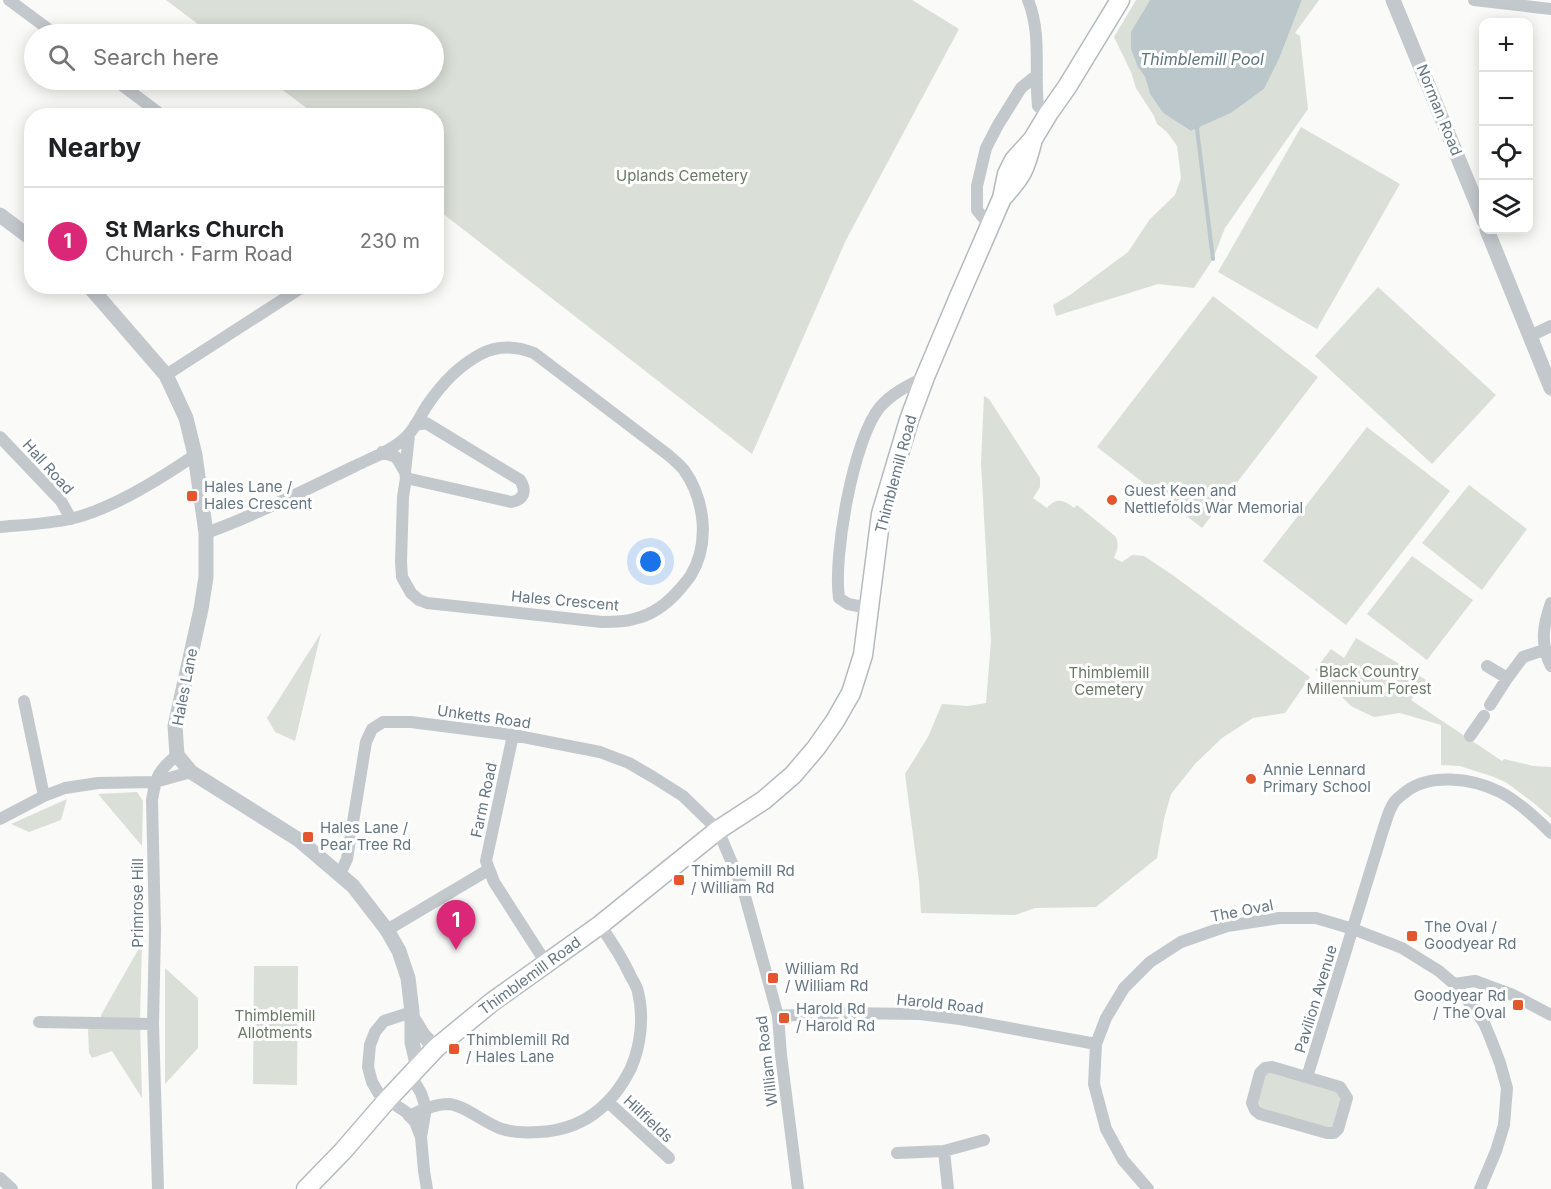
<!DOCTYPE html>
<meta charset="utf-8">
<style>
body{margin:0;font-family:Inter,sans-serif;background:#f2f2f2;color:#202124}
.controls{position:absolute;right:18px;top:18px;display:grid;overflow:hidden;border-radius:12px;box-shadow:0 3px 15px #0003}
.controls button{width:54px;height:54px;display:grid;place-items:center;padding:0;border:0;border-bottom:2px solid #e0e0e0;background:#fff;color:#202124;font:30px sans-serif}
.you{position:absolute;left:651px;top:562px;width:21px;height:21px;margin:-15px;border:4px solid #fff;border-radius:50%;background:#1a73e8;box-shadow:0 0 0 9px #1a73e833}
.badge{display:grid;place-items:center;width:39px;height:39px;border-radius:50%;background:#db2777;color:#fff;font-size:20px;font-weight:700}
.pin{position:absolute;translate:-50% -50px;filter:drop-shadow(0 2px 3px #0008)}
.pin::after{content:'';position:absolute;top:32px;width:21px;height:18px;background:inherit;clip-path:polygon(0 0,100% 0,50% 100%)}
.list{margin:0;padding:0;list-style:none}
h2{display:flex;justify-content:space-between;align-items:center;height:78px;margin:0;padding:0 24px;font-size:26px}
h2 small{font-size:20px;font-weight:400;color:#757577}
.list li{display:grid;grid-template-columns:39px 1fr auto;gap:18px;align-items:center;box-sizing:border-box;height:108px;padding:0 24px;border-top:2px solid #e0e0e0}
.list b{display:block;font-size:22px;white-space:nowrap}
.list p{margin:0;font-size:20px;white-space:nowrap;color:#757577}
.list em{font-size:20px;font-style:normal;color:#757577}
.icon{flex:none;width:33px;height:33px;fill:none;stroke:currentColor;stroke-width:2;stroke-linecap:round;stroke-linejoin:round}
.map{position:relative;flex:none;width:1551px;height:1189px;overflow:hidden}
.search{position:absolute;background:#fff;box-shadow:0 3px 15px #0003;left:24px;top:24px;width:420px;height:66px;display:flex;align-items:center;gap:15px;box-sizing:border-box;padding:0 21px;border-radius:33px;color:#757577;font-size:22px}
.panel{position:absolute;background:#fff;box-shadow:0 3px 15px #0003;left:24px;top:108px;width:420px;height:186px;border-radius:24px}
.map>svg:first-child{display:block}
.green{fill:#dadfd7}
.water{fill:#bbc7cb}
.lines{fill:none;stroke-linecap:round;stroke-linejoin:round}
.stream{stroke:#bbc7cb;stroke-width:4}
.secondary-casing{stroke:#b3babf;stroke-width:21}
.minor{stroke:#c3c8cc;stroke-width:12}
.tertiary{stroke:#c3c8cc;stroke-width:15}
.secondary{stroke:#fff;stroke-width:18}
.poi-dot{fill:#e4572e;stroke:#fff;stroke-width:2}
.labels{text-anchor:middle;stroke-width:6;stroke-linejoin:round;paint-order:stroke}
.street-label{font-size:15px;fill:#657683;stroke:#fff}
.park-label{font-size:15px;fill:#687a64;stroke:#fff}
.poi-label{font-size:15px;fill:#657683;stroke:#fff;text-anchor:start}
.water-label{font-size:16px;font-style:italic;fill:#60757c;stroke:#fff}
</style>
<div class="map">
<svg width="1551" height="1189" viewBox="0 0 1551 1189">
<rect width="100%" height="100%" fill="#fafaf8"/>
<path class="green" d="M166 0H912L959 29 846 240 752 454 437 209 436 116 316 115 269 80H434V34H211Z
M1136 0H1150L1143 12 1138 67 1145 77 1150 94 1163 113 1191 131 1231 113 1264 89 1279 59 1302 0H1319L1295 33 1300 36 1308 109 1225 228 1213 259 1194 288 1158 284 1056 316 1053 305 1070 295 1128 252 1150 219 1175 195 1181 178 1177 146 1167 132 1157 124 1154 116 1136 88 1131 72 1114 37Z
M1301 127 1400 184 1317 329 1218 272Z
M1378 287 1496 395 1432 464 1315 356Z
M1213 296 1318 377 1202 528 1097 447Z
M984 396 989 399 1040 478V487L1033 498 1047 508C1056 497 1064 500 1074 508L1077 505 1115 536C1120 544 1117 550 1114 558L1122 562 1132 555 1144 556 1174 576 1310 677 1285 713 1253 718 1222 738 1195 764 1171 794 1164 819 1157 858 1096 907 1035 908 1015 915 921 913 919 881 905 774 928 737 942 704 968 706 986 703 991 641 981 463Z
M1367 427 1450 491 1346 625 1263 561Z
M1469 485 1527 529 1482 590 1422 543Z
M1412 556 1473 600 1427 660 1367 614Z
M321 633 295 741 275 732 267 718Z
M1356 638 1426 680 1411 700 1502 761 1504 759 1533 766 1551 767V818L1535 804 1507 783 1494 777 1460 766 1441 765V725L1400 713 1374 717 1363 712 1351 706 1315 670 1331 649 1344 658Z
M137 792 143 801 142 846 98 794Z
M67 799 61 820 29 832 11 824Z
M142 943 140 1020 142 1098 112 1051 92 1058 89 1053 88 1028H101V1015Z
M254 966H298L297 1085 253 1084Z
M165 968 198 998V1048L165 1084Z
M1275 1072 1336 1091C1347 1102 1338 1114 1333 1127L1327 1129 1263 1110C1254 1100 1260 1089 1263 1077L1267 1074Z"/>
<path class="water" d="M1150 0H1302L1279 59 1264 89 1231 113 1191 131 1163 113 1150 94 1145 77 1138 67 1131 49V32Z"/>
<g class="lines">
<path class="stream" d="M1198 126 1197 129 1213 259"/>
<defs>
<path id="secondary" d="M1003 197C1022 176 1025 170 1032 143
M306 1189 343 1151 388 1099 436 1048 492 1002 600 925 718 830 764 800 793 775 816 748 835 721 851 693 863 655 881 514 909 420 925 377 958 299 1002 198 1007 174 1014 160 1033 139 1048 114 1067 87 1120 0"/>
</defs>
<use href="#secondary" class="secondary-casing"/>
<path class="minor" d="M9 0 55 34
M1028 0C1042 35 1034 70 1038 106L1048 114
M1474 0 1551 9
M115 80 163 116
M990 226 977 210V186L986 148 998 125 1021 88 1037 75
M1530 336 1551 326
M166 375 304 286
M0 437 61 501 71 519
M405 472 409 435
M406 478 511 502C524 500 527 491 520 480L426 423 415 425
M0 527C23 525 47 524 70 519 111 510 160 479 195 455
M206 533C256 515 305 490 353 467 371 458 394 450 408 435 416 427 421 414 428 404 441 385 460 365 481 354 498 345 516 346 534 353L667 454C673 459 679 464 684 470 705 500 710 543 691 575 688 580 683 585 680 589 668 603 652 615 634 619 624 622 613 622 602 622L427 603 419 600 411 593 402 577 401 562 403 497 406 478 405 472 396 457 382 452
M1551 603C1543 625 1540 644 1551 666
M868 608 848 604 839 598C833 557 853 439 880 407 892 393 909 385 925 377
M1487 666 1507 678
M24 701 44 796
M1490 705 1506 680 1523 657 1544 650
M513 735 486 861 494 882 546 963
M1470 736 1484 716
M0 819 44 796 65 788 98 783 155 782 191 772
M340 874 347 859 366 742 372 729 383 722H411L513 735 600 752 629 763 653 777 683 796 718 830 743 889 778 1016 781 1055 798 1189
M387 930 488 870
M1454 984 1475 981 1513 995 1551 1015
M412 1012 384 1021 375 1032 370 1045 368 1067 372 1082 379 1094 406 1112 415 1122 421 1137
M778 1016 835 1013 920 1014 960 1019 1096 1044
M39 1022 153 1024
M1272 1067 1340 1087 1347 1098 1338 1129 1334 1133H1327L1260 1114 1255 1110 1252 1103 1260 1073 1265 1068Z
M411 1076 421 1093 426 1108 421 1137 424 1171 427 1189
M1307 1077 1383 830C1386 822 1388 812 1393 804 1395 800 1399 797 1403 794 1428 772 1472 778 1500 792 1516 800 1538 820 1551 833
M608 1102 669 1158
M409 1116C422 1110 435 1104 449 1104 464 1105 486 1124 502 1129 515 1133 526 1133 539 1132 582 1130 612 1106 631 1068 641 1045 644 1016 638 992 637 986 633 981 630 975 622 957 611 941 600 925
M944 1151 948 1189
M897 1153 944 1151 984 1140
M0 1178 12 1189
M158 1189 153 1024 155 930 152 800C156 776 158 771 177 755
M1148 1189 1123 1160 1106 1129 1094 1084 1096 1044 1106 1018 1124 988 1150 962 1181 942 1227 926 1279 918H1316L1353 929 1402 948 1439 971 1454 984 1473 1007 1484 1023 1490 1037 1500 1063 1507 1088 1504 1125 1496 1151 1480 1189"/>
<path class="tertiary" d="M1393 0 1484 221
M0 215 32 239
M1487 230 1551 388
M89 286 166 375 186 418 195 455 206 533V577L201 609 175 726 177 755 191 772 299 840 353 886 387 930 399 951 408 978 412 1012V1042L418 1068
M412 1017 423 1035 436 1048"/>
<use href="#secondary" class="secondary"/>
</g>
<g class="poi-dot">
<rect x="186" y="490" width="12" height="12" rx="3"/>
<circle cx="1112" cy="500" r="6"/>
<circle cx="1251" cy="779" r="6"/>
<rect x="302" y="831" width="12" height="12" rx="3"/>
<rect x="673" y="874" width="12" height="12" rx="3"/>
<rect x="1406" y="930" width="12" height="12" rx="3"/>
<rect x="767" y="972" width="12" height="12" rx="3"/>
<rect x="1512" y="999" width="12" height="12" rx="3"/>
<rect x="778" y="1012" width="12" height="12" rx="3"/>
<rect x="448" y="1043" width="12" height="12" rx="3"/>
</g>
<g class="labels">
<g class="street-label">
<text transform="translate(1439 110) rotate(68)" y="5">Norman Road</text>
<text transform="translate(48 467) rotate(48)" y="5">Hall Road</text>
<text transform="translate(896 474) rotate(-75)" y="5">Thimblemill Road</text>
<text transform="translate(565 601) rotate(5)" y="5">Hales Crescent</text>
<text transform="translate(185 687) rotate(-79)" y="5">Hales Lane</text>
<text transform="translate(484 717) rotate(8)" y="5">Unketts Road</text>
<text transform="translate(484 800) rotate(-78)" y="5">Farm Road</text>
<text transform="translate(138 903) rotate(-90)" y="5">Primrose Hill</text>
<text transform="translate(1242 911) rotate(-11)" y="5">The Oval</text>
<text transform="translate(530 976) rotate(-36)" y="5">Thimblemill Road</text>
<text transform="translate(1316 999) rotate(-73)" y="5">Pavilion Avenue</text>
<text transform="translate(940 1004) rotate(6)" y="5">Harold Road</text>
<text transform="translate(767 1061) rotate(-97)" y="5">William Road</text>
<text transform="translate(648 1119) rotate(43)" y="5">Hillfields</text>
</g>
<g class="park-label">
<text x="682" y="181">Uplands Cemetery</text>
<text x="1369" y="677">Black Country<tspan x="1369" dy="17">Millennium Forest</tspan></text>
<text x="1109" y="678">Thimblemill<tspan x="1109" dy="17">Cemetery</tspan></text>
<text x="275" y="1021">Thimblemill<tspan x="275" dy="17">Allotments</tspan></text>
</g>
<g class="poi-label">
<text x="204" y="492">Hales Lane /<tspan x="204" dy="17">Hales Crescent</tspan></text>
<text x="1124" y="496">Guest Keen and<tspan x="1124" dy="17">Nettlefolds War Memorial</tspan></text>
<text x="1263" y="775">Annie Lennard<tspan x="1263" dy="17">Primary School</tspan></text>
<text x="320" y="833">Hales Lane /<tspan x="320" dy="17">Pear Tree Rd</tspan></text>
<text x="691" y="876">Thimblemill Rd<tspan x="691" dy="17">/ William Rd</tspan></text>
<text x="1424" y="932">The Oval /<tspan x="1424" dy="17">Goodyear Rd</tspan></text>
<text x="785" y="974">William Rd<tspan x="785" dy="17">/ William Rd</tspan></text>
<text x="1506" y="1001" text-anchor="end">Goodyear Rd<tspan x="1506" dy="17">/ The Oval</tspan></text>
<text x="796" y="1014">Harold Rd<tspan x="796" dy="17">/ Harold Rd</tspan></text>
<text x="466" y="1045">Thimblemill Rd<tspan x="466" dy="17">/ Hales Lane</tspan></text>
</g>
<g class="water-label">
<text x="1202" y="65">Thimblemill Pool</text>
</g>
</g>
</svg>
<div class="controls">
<button>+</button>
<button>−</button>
<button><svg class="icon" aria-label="locate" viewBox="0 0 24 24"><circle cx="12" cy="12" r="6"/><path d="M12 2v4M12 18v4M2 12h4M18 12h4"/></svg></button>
<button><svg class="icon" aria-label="layers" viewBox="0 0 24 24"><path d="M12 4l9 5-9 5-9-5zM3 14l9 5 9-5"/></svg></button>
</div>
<div class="you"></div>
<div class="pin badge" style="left:456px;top:950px">1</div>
<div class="search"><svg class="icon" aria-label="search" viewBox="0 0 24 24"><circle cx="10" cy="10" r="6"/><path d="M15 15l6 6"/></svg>Search here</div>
<section class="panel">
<h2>Nearby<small></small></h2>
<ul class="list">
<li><span class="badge">1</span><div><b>St Marks Church</b><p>Church · Farm Road</p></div><em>230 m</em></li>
</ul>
</section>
</div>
